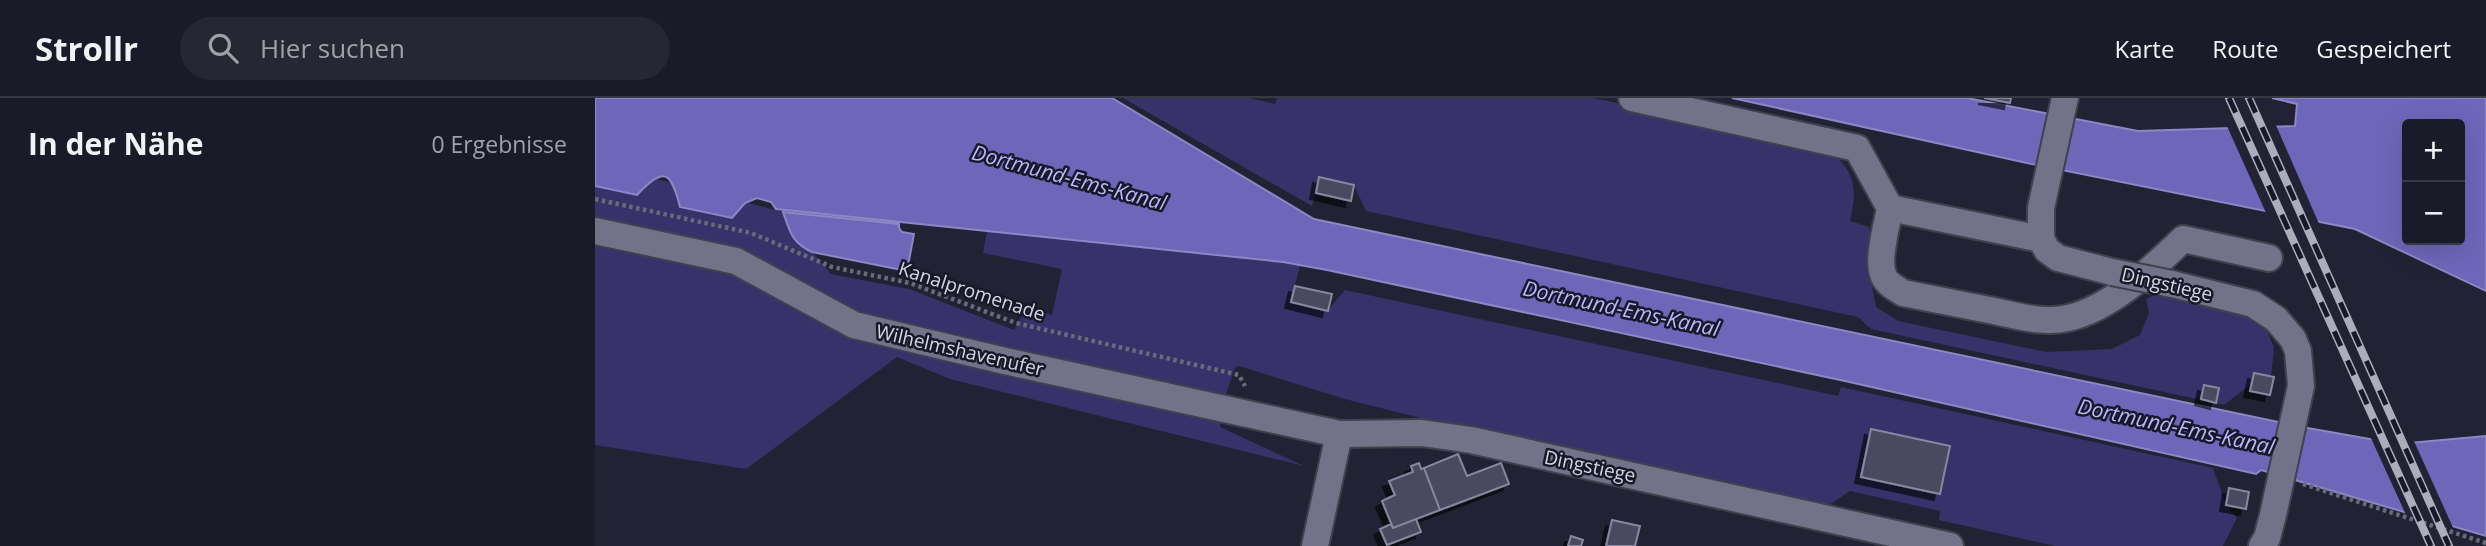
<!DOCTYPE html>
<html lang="de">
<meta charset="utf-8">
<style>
body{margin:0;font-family:"Open Sans",sans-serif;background:#272734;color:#f1f3f6}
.controls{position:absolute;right:21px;top:21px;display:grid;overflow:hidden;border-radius:7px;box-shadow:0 7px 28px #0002}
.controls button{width:63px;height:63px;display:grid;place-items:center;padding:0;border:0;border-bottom:2px solid #383845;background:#1a1a28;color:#f1f3f6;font:35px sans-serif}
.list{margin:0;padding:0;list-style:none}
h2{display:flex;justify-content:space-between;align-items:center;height:91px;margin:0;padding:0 28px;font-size:30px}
h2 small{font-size:23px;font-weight:400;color:#9fa1a8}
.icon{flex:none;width:38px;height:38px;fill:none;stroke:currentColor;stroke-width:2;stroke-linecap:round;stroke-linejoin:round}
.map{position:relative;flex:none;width:1891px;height:448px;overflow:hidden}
header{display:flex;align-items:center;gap:42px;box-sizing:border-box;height:98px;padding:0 35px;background:#1a1a28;border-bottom:2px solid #383845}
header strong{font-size:33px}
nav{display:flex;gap:38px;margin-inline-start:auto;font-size:24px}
.search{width:490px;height:63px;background:#272734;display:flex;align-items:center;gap:18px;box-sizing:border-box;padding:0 24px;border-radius:38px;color:#9fa1a8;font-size:26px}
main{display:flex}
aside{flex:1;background:#1a1a28}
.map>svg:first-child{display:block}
.green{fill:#38316a}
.water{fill:#6e66b9;stroke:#8d87c5;stroke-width:2;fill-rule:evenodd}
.pier{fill:#232235}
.building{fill:#49495e;stroke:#87879f;stroke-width:2;filter:url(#shadow)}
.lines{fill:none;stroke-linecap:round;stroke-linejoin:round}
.minor-casing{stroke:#40404f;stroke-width:30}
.path{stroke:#6a6a7a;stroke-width:4.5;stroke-dasharray:3.5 3.5;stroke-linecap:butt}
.minor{stroke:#727288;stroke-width:26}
.rail-casing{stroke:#acadba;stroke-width:8}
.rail{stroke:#19182a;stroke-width:5;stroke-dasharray:16;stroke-linecap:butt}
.minor-bridge-casing{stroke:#40404f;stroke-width:30;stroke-linecap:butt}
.minor-bridge{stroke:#727288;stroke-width:26}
.labels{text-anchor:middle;stroke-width:5;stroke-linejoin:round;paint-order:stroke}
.street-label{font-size:19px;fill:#d4d5e1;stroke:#19182a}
.water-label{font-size:21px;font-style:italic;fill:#b9b7f9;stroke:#19182a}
</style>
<header>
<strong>Strollr</strong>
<div class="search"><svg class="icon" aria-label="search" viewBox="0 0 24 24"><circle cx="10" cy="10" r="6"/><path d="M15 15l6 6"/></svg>Hier suchen</div>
<nav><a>Karte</a><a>Route</a><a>Gespeichert</a></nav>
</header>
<main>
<aside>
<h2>In der Nähe<small>0 Ergebnisse</small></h2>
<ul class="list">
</ul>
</aside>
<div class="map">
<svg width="1891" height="448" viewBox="0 0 1891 448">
<defs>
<filter id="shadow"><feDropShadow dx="-6" dy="6" stdDeviation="0" flood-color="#0009"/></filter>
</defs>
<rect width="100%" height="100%" fill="#232235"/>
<path class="green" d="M528 0H655L680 6 682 0H998L1233 50C1260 75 1263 88 1255 123L1274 129 1277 152 1274 173 1281 209 1303 223 1451 254 1517 251 1545 237 1554 215 1551 201 1563 195 1656 216 1671 230 1679 250 1676 279 1659 275 1656 286 1629 307 1621 305 1609 287 1606 301 1597 300 1276 231 1263 219 771 113 759 87 725 79 717 108Z
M57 80 188 114 195 134 204 148 217 154 236 176 314 191 419 232 431 210 457 217 467 171 388 155 392 133 688 164 705 167 696 204 733 212 750 192 1243 298 1246 289 1618 370 1631 407 1642 420 1628 448H1460L1344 422 1345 413 1255 393 1234 407 842 324 750 301 644 268 640 269 630 299 625 329 709 368 355 281 302 259 151 371 0 347V88L42 97Z"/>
<path class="water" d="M0 0H517L719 121 1707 329 1803 346 1891 338V438L1666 372 1661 376 1250 283 732 172 688 164 181 111 176 104 162 100 150 105 137 120 85 109C76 73 69 68 42 97L0 88Z
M1137 0H1372L1543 33 1700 28 1702 6 1677 0H1891V193L1760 131 1432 65ZM1812 26H1865V142H1812Z
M188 114 304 126V130L307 134 319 136 312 173 217 154C197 145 195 134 188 114Z"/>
<path class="pier" d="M1680 25 1725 128 1672 117 1631 26Z
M1775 338 1803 342 1818 341 1860 434 1812 419Z"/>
<path class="building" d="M1389 0H1416L1415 5Z
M724 79 759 87 756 103 721 95Z
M700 188 737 196 733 213 696 204Z
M1659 275 1679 279 1675 297 1655 293Z
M1609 287 1624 290 1621 305 1606 301Z
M1276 331 1355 348 1345 396 1266 379Z
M863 356 872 378 906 365 914 386 845 412 829 370Z
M824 365 826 371 829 370 845 412 798 430 787 403 800 397 794 383 818 374 816 368Z
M1634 390 1654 394 1651 411 1631 407Z
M821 421 826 434 792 447 785 431 796 426 798 430Z
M1017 422 1045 428 1040 448H1011Z
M976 438 988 442 986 448H973Z"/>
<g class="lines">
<defs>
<path id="minor" d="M1037 0 1262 50 1295 110
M1470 0 1446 110V141L1452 152 1463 160 1517 174
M0 133 141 163 259 227 410 263 744 336 827 335 876 342 1355 448
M1446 141 1295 110C1292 127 1282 160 1288 176 1290 185 1301 190 1308 195 1338 201 1368 207 1399 213 1423 218 1449 226 1473 220 1515 211 1558 170 1588 141L1674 160
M1577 186 1658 206 1681 221 1698 241 1703 253 1706 288 1678 417 1672 440 1667 448
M720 448 744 336"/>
</defs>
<use href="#minor" class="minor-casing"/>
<path class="path" d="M0 101 156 135 237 169 315 185 421 225 644 277 650 288
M1708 386 1891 445"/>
<use href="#minor" class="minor"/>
<defs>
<path id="rail" d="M1634 0 1836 448
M1654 0 1854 448"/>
</defs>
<use href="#rail" class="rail-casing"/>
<use href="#rail" class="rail"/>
<defs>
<path id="minor-bridge" d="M1517 174 1577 186"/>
</defs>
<use href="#minor-bridge" class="minor-bridge-casing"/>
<use href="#minor-bridge" class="minor-bridge"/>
</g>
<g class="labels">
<g class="street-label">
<text transform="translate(1572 186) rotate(13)" y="7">Dingstiege</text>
<text transform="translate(377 193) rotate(18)" y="7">Kanalpromenade</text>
<text transform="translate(365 252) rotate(13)" y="7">Wilhelmshavenufer</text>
<text transform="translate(995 368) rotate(12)" y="7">Dingstiege</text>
</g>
<g class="water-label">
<text transform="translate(474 80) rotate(15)" y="7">Dortmund-Ems-Kanal</text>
<text transform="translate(1026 211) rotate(12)" y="7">Dortmund-Ems-Kanal</text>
<text transform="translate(1581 329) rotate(12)" y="7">Dortmund-Ems-Kanal</text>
</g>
</g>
</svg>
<div class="controls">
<button>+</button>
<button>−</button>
</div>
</div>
</main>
